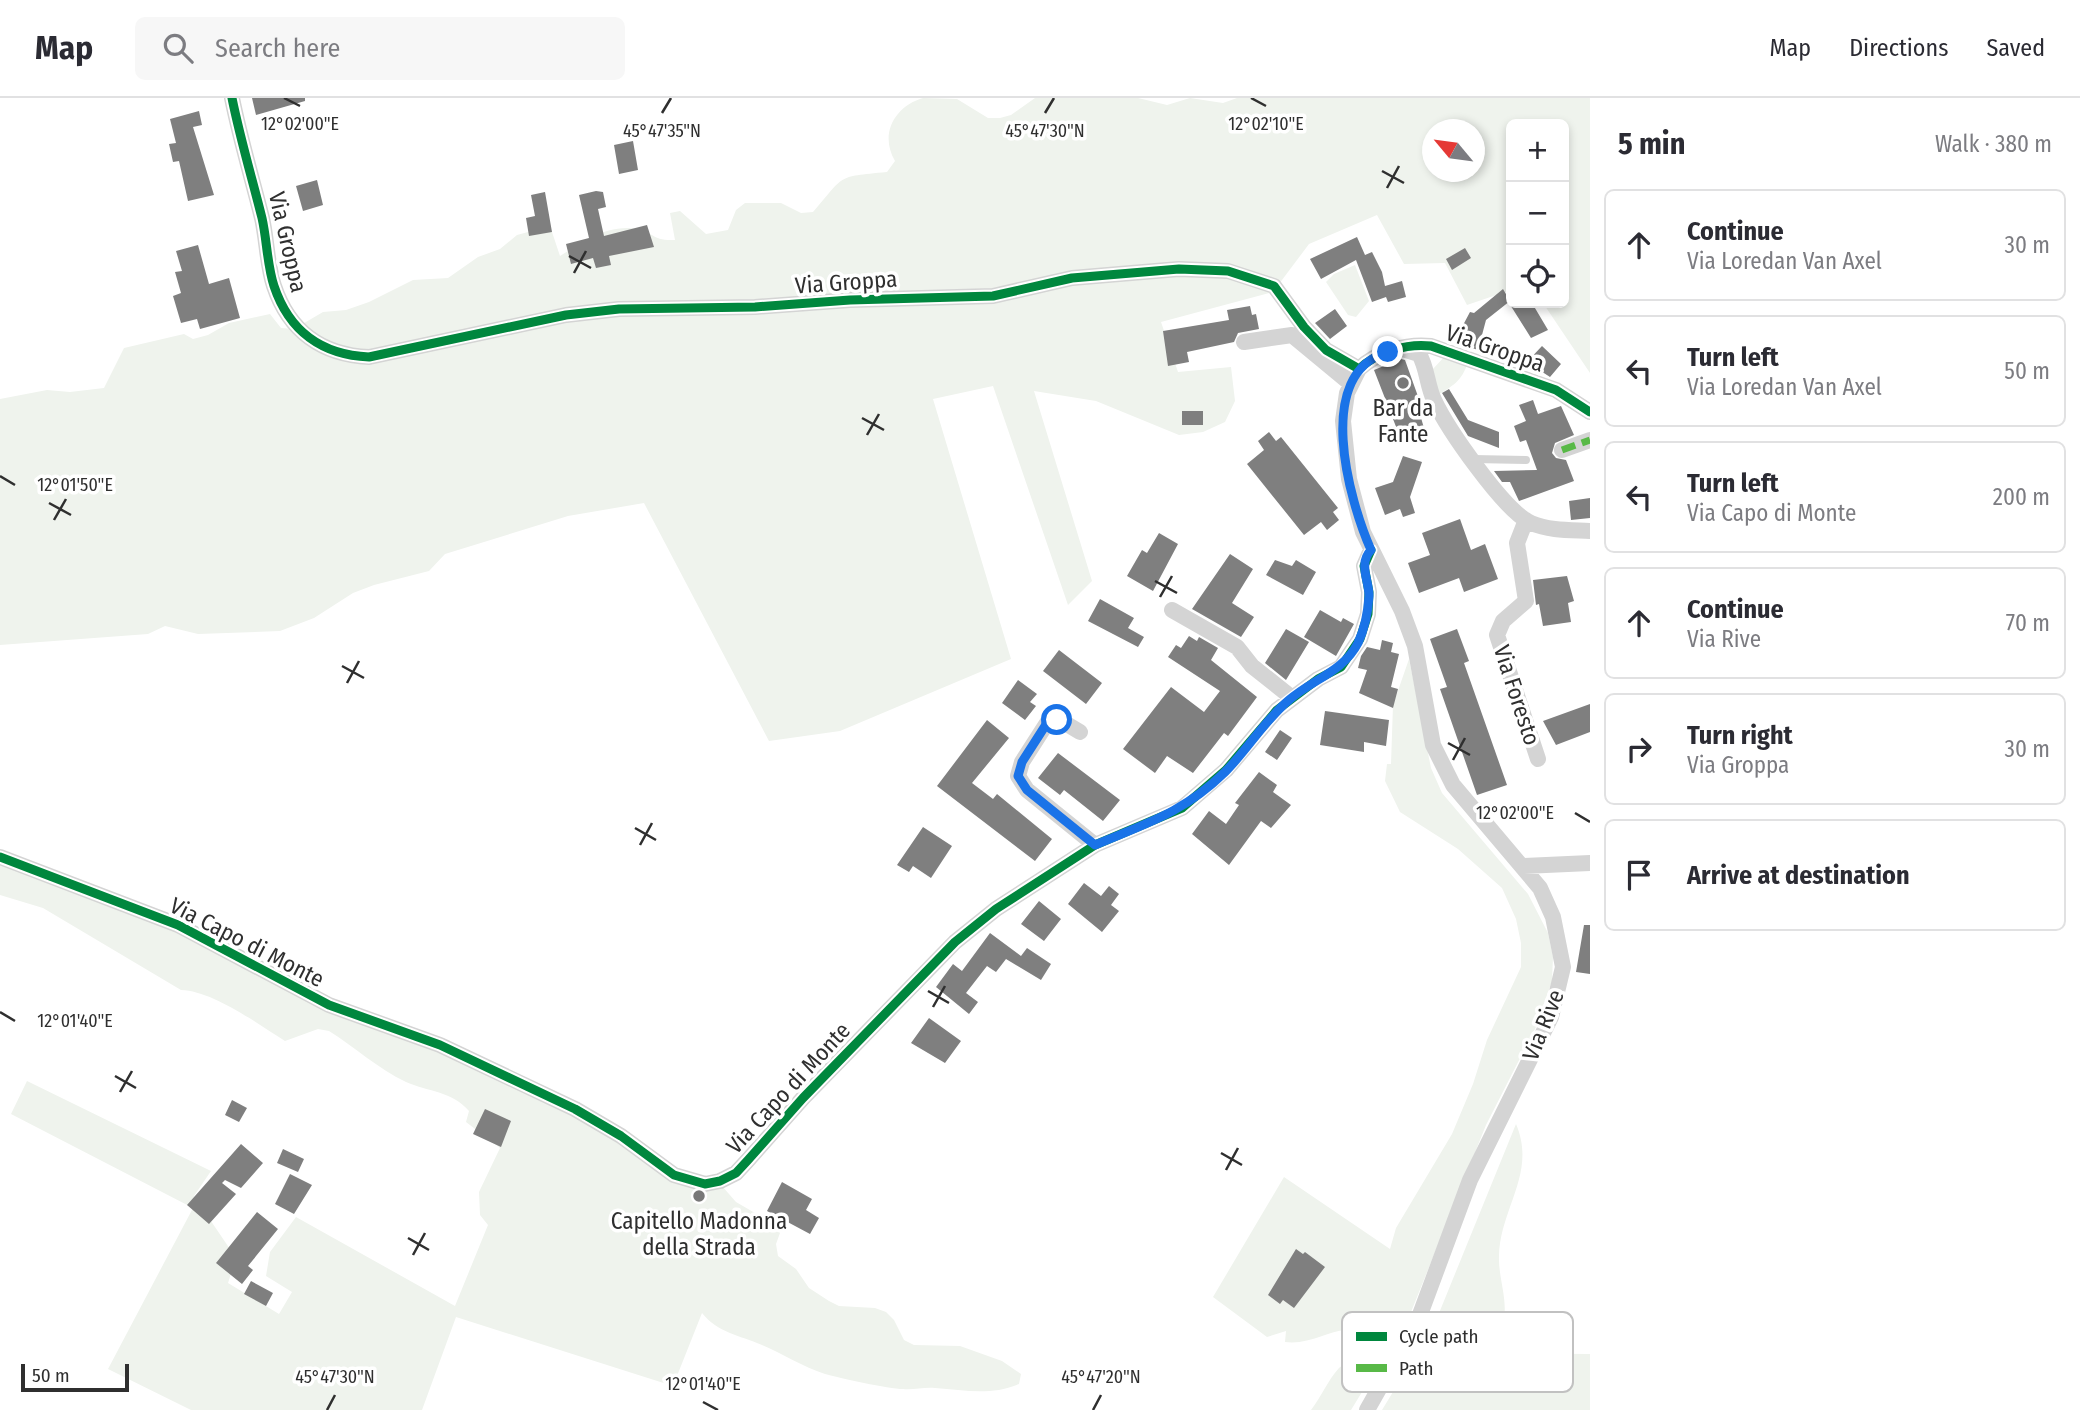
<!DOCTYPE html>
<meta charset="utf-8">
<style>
body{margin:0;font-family:"Fira Sans Condensed",sans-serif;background:#f7f7f7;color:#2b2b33}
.controls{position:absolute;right:21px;top:21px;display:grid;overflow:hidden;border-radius:10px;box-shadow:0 4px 10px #0003}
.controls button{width:63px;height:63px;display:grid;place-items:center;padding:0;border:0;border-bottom:2px solid #e1e1e2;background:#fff;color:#2b2b33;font:35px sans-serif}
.compass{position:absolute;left:1422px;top:21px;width:63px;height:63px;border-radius:50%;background:#fff;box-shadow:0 4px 10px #0003;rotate:299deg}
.scale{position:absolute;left:21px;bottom:18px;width:108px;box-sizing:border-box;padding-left:7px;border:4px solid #2f2f2f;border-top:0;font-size:19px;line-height:24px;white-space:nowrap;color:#2f2f2f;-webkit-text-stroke:5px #fff;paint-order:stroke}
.stop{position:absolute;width:21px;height:21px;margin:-16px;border:5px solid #1a73e8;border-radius:50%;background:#fff}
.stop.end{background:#1a73e8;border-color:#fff;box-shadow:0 2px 7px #0008}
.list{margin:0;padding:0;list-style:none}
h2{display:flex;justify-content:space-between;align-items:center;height:91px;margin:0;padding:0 28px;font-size:30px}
h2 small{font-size:23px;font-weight:400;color:#7c7c81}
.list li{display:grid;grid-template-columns:46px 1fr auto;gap:21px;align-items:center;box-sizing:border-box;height:112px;margin:0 14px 14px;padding:0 14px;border:2px solid #e1e1e2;border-radius:10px}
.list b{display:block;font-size:26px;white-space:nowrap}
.list p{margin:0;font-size:23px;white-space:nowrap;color:#7c7c81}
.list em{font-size:23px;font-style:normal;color:#7c7c81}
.icon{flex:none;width:38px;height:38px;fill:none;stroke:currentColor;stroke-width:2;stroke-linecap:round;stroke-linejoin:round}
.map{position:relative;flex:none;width:1590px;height:1312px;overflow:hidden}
header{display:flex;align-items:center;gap:42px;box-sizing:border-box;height:98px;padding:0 35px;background:#fff;border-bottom:2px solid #e1e1e2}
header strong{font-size:33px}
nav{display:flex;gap:38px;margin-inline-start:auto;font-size:24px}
.search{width:490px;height:63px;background:#f7f7f7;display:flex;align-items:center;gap:18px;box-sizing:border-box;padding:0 24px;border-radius:10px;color:#7c7c81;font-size:26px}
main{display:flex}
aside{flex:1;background:#fff}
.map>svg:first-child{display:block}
.green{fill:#eff3ed;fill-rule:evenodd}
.building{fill:#7f7f7f}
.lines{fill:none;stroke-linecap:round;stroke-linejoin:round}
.lane{stroke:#d4d4d4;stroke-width:8}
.street{stroke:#d4d4d4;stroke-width:16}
.quiet{stroke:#58b947;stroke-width:7;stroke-dasharray:14 7;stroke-linecap:butt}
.cycleway-casing{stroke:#fff;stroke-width:13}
.cycleway{stroke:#00873e;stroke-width:9}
.route{stroke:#1a73e8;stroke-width:9}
.ticks{fill:none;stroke:#2f2f2f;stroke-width:2.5}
.poi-dot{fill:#787878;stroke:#fff;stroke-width:2.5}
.labels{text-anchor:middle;stroke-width:7;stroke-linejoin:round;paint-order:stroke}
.street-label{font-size:23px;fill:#2f2f2f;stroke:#fff}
.poi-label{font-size:23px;fill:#2f2f2f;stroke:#fff}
.key{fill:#fff;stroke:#c1c1c1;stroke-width:2}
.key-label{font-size:19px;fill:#2f2f2f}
.ticks-label{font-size:18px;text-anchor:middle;fill:#2f2f2f;stroke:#fff;stroke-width:7;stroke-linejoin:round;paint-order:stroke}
</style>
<header>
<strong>Map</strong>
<div class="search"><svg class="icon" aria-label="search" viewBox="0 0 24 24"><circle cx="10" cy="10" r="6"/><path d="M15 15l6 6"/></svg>Search here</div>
<nav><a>Map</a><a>Directions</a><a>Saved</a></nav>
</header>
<main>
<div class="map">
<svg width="1590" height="1312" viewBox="0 0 1590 1312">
<rect width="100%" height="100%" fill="#fff"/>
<path class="green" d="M923 0 957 1 988 20H1000L1011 17 1035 0H1138L1167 7 1190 0 1223 5 1237 0H1590V275L1543 205H1564V26H1511V192L1467 207 1445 165 1404 166 1377 117 1309 146 1273 194 1161 224 1178 274 1231 269 1235 303 1225 324 1203 334 1179 337 1096 303 1034 293 1092 483 1068 507 993 288 933 301 1011 561 840 633 769 643 644 405 568 418 445 456 429 473 374 487 353 495 314 520 280 533 198 536 165 528 148 536 0 547V301L47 292 70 294 104 290 124 250 184 236 193 241 208 237 229 225 270 216 281 230 294 231 323 214 346 212 369 204 413 182 448 180 478 159 500 151 517 137 550 128 560 158C585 143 607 126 638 131 654 134 651 143 675 142L670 115 680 113 706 136 728 132 736 112 745 105H781L801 115 813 114C846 77 834 79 887 74L895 63C879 36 895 8 923 0ZM1433 32H1475V74H1433Z
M1355 167 1369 203 1356 219 1348 217 1326 184 1334 176Z
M1446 257 1468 264C1462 283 1453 288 1436 298L1432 272Z
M1409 561 1431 670 1442 695 1528 796 1548 835 1553 859 1552 883 1536 929 1486 1027 1411 1214 1351 1312H1311C1321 1299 1328 1282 1339 1270 1349 1261 1361 1258 1369 1247 1347 1213 1320 1249 1285 1244L1286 1233 1267 1239 1213 1199 1284 1079 1390 1151 1396 1130 1452 1036 1473 986 1487 942 1521 869V845L1516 821 1502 790 1458 751 1400 714 1385 683 1387 666H1391L1393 607Z
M0 761 147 816 548 999 665 1071 722 1088 736 1104 774 1126 780 1135 776 1146 778 1158 796 1171 809 1190 829 1203 839 1208 875 1210 886 1214 894 1222 904 1242 914 1247 960 1248 1002 1263 1021 1276 1019 1286C990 1298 965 1292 935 1290 924 1289 914 1292 903 1291 889 1291 839 1280 825 1276 803 1269 783 1256 762 1247 739 1237 718 1235 702 1215L673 1288 456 1219 422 1312H191L108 1271 193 1110 11 1016 27 983 211 1073 194 1098 236 1160 228 1185 279 1216 292 1194 266 1178 270 1154 296 1119 455 1208 488 1127 480 1117 479 1094 500 1050 466 1024 469 1013C452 993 429 994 406 984 378 971 355 949 329 933L318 931 285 943C258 926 213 893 181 892L43 810 0 797Z
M1516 1026C1537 1075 1500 1110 1499 1158 1498 1181 1510 1206 1502 1228 1499 1239 1490 1247 1484 1255L1590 1256V1312H1382L1435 1225Z"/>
<path class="building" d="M252 0H305V3L256 17Z
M199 13 202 27 193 29 214 97 188 103 179 63 173 64 169 46 176 45 170 21Z
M633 43 638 72 619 76 614 47Z
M317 82 323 107 303 113 296 88Z
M596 93 603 94 606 109 598 111 604 138 647 127 654 149 609 158 611 167 596 170 593 160 571 166 566 146 589 140 579 97Z
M545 94 552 134 529 138 526 120 535 118 531 97Z
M1357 139 1365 157 1372 154 1382 174 1385 188 1402 183 1406 199 1388 204 1386 199 1372 204 1356 162 1321 181 1310 161Z
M198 147 209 186 229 180 240 220 200 231 197 221 181 225 173 198 181 195 175 174 182 173 176 153Z
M1465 150 1471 160 1452 172 1446 161Z
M1503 191 1510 203 1486 222 1478 252 1454 244 1470 214 1474 215Z
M1509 205H1532L1548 232 1531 240Z
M1250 208 1252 217 1256 216 1259 231 1238 235 1234 244 1187 254 1189 264 1168 268 1163 233 1229 222 1227 212Z
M1335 211 1347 228 1330 241 1315 225Z
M1542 248 1561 266 1550 279 1527 264Z
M1401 261 1405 262 1420 304 1417 306 1426 337 1410 339 1411 335 1400 339 1374 272Z
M1449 291 1468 322 1499 334V350L1468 338 1442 295Z
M1533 302 1538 316 1561 308 1574 337 1555 345 1552 355 1556 360 1566 362 1574 383 1519 403 1510 384H1502L1494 373 1537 372 1526 342 1520 344 1514 328 1526 323 1519 307Z
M1182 313H1203V327H1182Z
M1269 334 1276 343 1281 339 1338 410 1333 414 1339 422 1327 432 1321 424 1304 437 1247 366 1264 352 1258 343Z
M1403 358 1422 364 1410 399 1415 415 1403 419 1400 411 1385 417 1375 390 1393 384Z
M1590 400V420L1571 422 1569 403Z
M1460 421 1471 452 1485 446 1498 481 1464 494 1459 480 1419 495 1408 465 1430 457 1422 435Z
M1159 435 1178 446 1153 493 1127 478 1142 452 1147 455Z
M1230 456 1253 471 1232 505 1254 519 1241 539 1192 511Z
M1275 462 1292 468 1296 462 1316 474 1303 497 1266 477Z
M1567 478 1574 503 1568 505 1571 524 1543 528 1539 506 1536 507 1533 482Z
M1100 501 1134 520 1128 530 1144 539 1138 549 1088 523Z
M1320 512 1341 524 1343 520 1354 526 1336 558 1304 539Z
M1286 531 1309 544 1286 582 1265 565Z
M1457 531 1469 563 1464 565 1507 687 1477 697 1440 591 1447 589 1430 541Z
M1189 538 1197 543 1199 539 1218 550 1211 562 1257 599 1228 638 1224 635 1193 675 1167 658 1155 675 1123 651 1171 589 1204 614 1220 593 1168 559 1176 547 1181 550Z
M1382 542 1393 545 1391 554 1399 556 1391 589 1398 591 1393 610 1359 595 1367 572 1358 570 1361 558 1367 549 1380 552Z
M1059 552 1102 585 1086 606 1043 573Z
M1018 582 1037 596 1030 604 1036 608 1025 622 1002 605Z
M1590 606V634L1556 647 1543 623Z
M1325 613 1389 622 1386 648 1364 644V654L1320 647Z
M987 622 1009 640 972 685 993 701 997 696 1052 741 1035 763 937 688Z
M1280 632 1292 640 1277 662 1265 654Z
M1058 655 1120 702 1103 723 1064 692 1060 697 1038 680Z
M1259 674 1277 687 1273 694 1291 707 1271 730 1261 723 1229 767 1192 736 1209 713 1226 726 1239 707 1235 705Z
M923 729 952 748 931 780 913 768 909 774 897 767Z
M1084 785 1101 798 1109 788 1119 796 1111 807 1119 813 1102 834 1068 806Z
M1039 803 1061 821 1044 843 1021 826Z
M1584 827H1590V876L1576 874Z
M990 835 1021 858 1027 850 1051 866 1041 882 1006 861 996 874 987 868 966 895 978 904 969 916 936 889 953 866 962 873Z
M929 920 961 943 945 965 911 945Z
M232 1002 247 1010 239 1024 225 1017Z
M485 1011 511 1023 501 1049 473 1036Z
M241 1046 263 1065 241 1090 225 1082 222 1085 236 1096 209 1126 187 1107Z
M283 1051 304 1061 298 1074 277 1065Z
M290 1076 312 1087 294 1116 275 1106Z
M782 1084 812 1101 806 1112 819 1120 810 1136 767 1113Z
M257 1114 278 1131 248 1168 253 1172 242 1186 216 1165Z
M1296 1151 1303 1156 1305 1154 1325 1169 1294 1210 1283 1202 1280 1206 1268 1197Z
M251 1183 273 1195 266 1208 244 1196Z"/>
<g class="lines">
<path class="lane" d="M1473 361 1526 362"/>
<path class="street" d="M232 0C240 40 252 80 262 120 267 142 267 167 274 188 289 233 322 257 369 259L566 217 619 211 755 209 850 202 993 198 1072 180 1179 171 1228 173 1274 188 1304 229 1326 252 1359 271C1377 254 1407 245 1431 248L1556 292 1590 314
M1244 244 1292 237 1350 285
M1403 251 1419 256C1427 269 1427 287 1434 302 1447 330 1504 413 1531 425 1550 433 1570 432 1590 433
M1359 271 1347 295 1343 323 1349 381 1363 434 1402 513 1415 548 1433 647 1453 687 1540 790 1553 819 1563 869 1551 919 1470 1082 1418 1222 1367 1312
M1562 352 1590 342
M1526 422 1517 445 1526 503 1503 523 1497 537 1538 661
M1172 512 1237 549 1252 568 1291 599
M1080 634 1065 625H1047L1022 664 1018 678 1027 692 1095 747
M0 759 178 827 329 907 440 947 575 1011 621 1038 674 1077 705 1086 720 1083 736 1075 748 1062 803 1000 955 844 996 811 1095 747 1182 710 1226 672 1277 612 1318 581 1341 569 1360 541 1368 516 1369 494 1364 468 1371 452
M1524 768 1590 765"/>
<path class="quiet" d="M1562 352 1590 342"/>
<defs>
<path id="cycleway" d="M232 0C240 40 252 80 262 120 267 142 267 167 274 188 289 233 322 257 369 259L566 217 619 211 755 209 850 202 993 198 1072 180 1179 171 1228 173 1274 188 1304 229 1326 252 1359 271C1377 254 1407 245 1431 248L1556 292 1590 314
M0 759 178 827 329 907 440 947 575 1011 621 1038 674 1077 705 1086 720 1083 736 1075 748 1062 803 1000 955 844 996 811 1095 747 1182 710 1226 672 1277 612 1318 581 1341 569 1360 541 1368 516 1369 494 1364 468 1371 452"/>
</defs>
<use href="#cycleway" class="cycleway-casing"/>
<use href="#cycleway" class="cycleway"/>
</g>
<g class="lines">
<path class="route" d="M1057 622 1047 625 1022 664 1018 678 1027 692 1095 747C1147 725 1183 715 1225 674 1248 651 1264 623 1289 602 1313 581 1343 574 1358 545 1365 530 1368 514 1369 498 1369 482 1358 466 1371 452 1349 402 1313 275 1388 254"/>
</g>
<path class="ticks" d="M284 0 300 8M1251 0 1266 8M662 15 671 0M1045 15 1054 0M1382 73 1404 85M1387 90 1399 68M569 158 591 170M574 175 586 153M862 320 884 332M867 337 879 316M0 378 15 387M49 405 71 417M54 422 66 401M1155 483 1177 495M1160 499 1172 478M342 568 364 580M347 585 359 563M1448 645 1470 657M1453 662 1465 640M1575 715 1590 724M635 730 656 742M640 747 652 725M928 893 949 905M933 909 945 888M0 914 15 923M115 978 136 990M120 994 132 973M1221 1055 1242 1067M1226 1072 1238 1050M408 1140 429 1152M413 1157 425 1135M703 1304 718 1312M327 1312 335 1297M1093 1312 1101 1297"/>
<g class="poi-dot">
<circle cx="1403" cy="285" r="7"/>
<circle cx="699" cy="1098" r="7"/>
</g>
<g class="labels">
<g class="street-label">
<text transform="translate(288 144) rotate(77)" y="8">Via Groppa</text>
<text transform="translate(846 184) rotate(-4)" y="8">Via Groppa</text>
<text transform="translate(1495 250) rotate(19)" y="8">Via Groppa</text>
<text transform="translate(1517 597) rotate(72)" y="8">Via Foresto</text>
<text transform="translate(247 844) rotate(27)" y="8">Via Capo di Monte</text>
<text transform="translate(1543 927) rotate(-68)" y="8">Via Rive</text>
<text transform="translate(788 990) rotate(-47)" y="8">Via Capo di Monte</text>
</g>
<g class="poi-label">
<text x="1403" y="318">Bar da<tspan x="1403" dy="26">Fante</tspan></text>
<text x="699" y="1131">Capitello Madonna<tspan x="699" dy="26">della Strada</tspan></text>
</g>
</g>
<rect x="1342" y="1214" width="231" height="80" rx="10" class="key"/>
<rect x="1356" y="1234" width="31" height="9" fill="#00873e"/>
<rect x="1356" y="1266" width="31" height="8" fill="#58b947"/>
<g class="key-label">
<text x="1399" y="1245">Cycle path</text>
<text x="1399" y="1277">Path</text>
</g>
<g class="ticks-label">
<text x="300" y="32">12°02'00"E</text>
<text x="1266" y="32">12°02'10"E</text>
<text x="662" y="39">45°47'35"N</text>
<text x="1045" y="39">45°47'30"N</text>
<text x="75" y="393">12°01'50"E</text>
<text x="1515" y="721">12°02'00"E</text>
<text x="75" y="929">12°01'40"E</text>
<text x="335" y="1285">45°47'30"N</text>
<text x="1101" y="1285">45°47'20"N</text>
<text x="703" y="1292">12°01'40"E</text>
</g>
</svg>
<div class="controls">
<button>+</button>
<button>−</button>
<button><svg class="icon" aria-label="locate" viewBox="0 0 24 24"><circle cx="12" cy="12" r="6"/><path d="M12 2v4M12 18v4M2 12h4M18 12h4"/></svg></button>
</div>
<svg class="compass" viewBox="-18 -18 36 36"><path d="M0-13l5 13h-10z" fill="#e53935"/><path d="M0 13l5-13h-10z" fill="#7c7c81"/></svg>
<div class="scale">50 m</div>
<div class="stop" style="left:1057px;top:622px"></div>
<div class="stop end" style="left:1388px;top:254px"></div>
</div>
<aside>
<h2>5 min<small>Walk · 380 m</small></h2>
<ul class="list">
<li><svg class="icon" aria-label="ahead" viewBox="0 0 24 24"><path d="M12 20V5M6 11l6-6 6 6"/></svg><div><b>Continue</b><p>Via Loredan Van Axel</p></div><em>30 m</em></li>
<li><svg class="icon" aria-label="left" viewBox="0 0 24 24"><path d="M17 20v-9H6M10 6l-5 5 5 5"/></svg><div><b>Turn left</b><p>Via Loredan Van Axel</p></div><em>50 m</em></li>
<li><svg class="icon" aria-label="left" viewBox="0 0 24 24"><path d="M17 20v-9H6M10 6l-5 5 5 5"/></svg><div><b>Turn left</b><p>Via Capo di Monte</p></div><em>200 m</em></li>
<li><svg class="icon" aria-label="ahead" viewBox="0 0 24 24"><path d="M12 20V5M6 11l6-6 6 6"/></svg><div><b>Continue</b><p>Via Rive</p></div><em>70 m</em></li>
<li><svg class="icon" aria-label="right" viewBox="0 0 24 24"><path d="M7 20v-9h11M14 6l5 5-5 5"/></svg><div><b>Turn right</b><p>Via Groppa</p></div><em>30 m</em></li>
<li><svg class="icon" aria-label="arrive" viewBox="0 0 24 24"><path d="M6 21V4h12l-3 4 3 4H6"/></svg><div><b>Arrive at destination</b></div></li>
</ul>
</aside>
</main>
